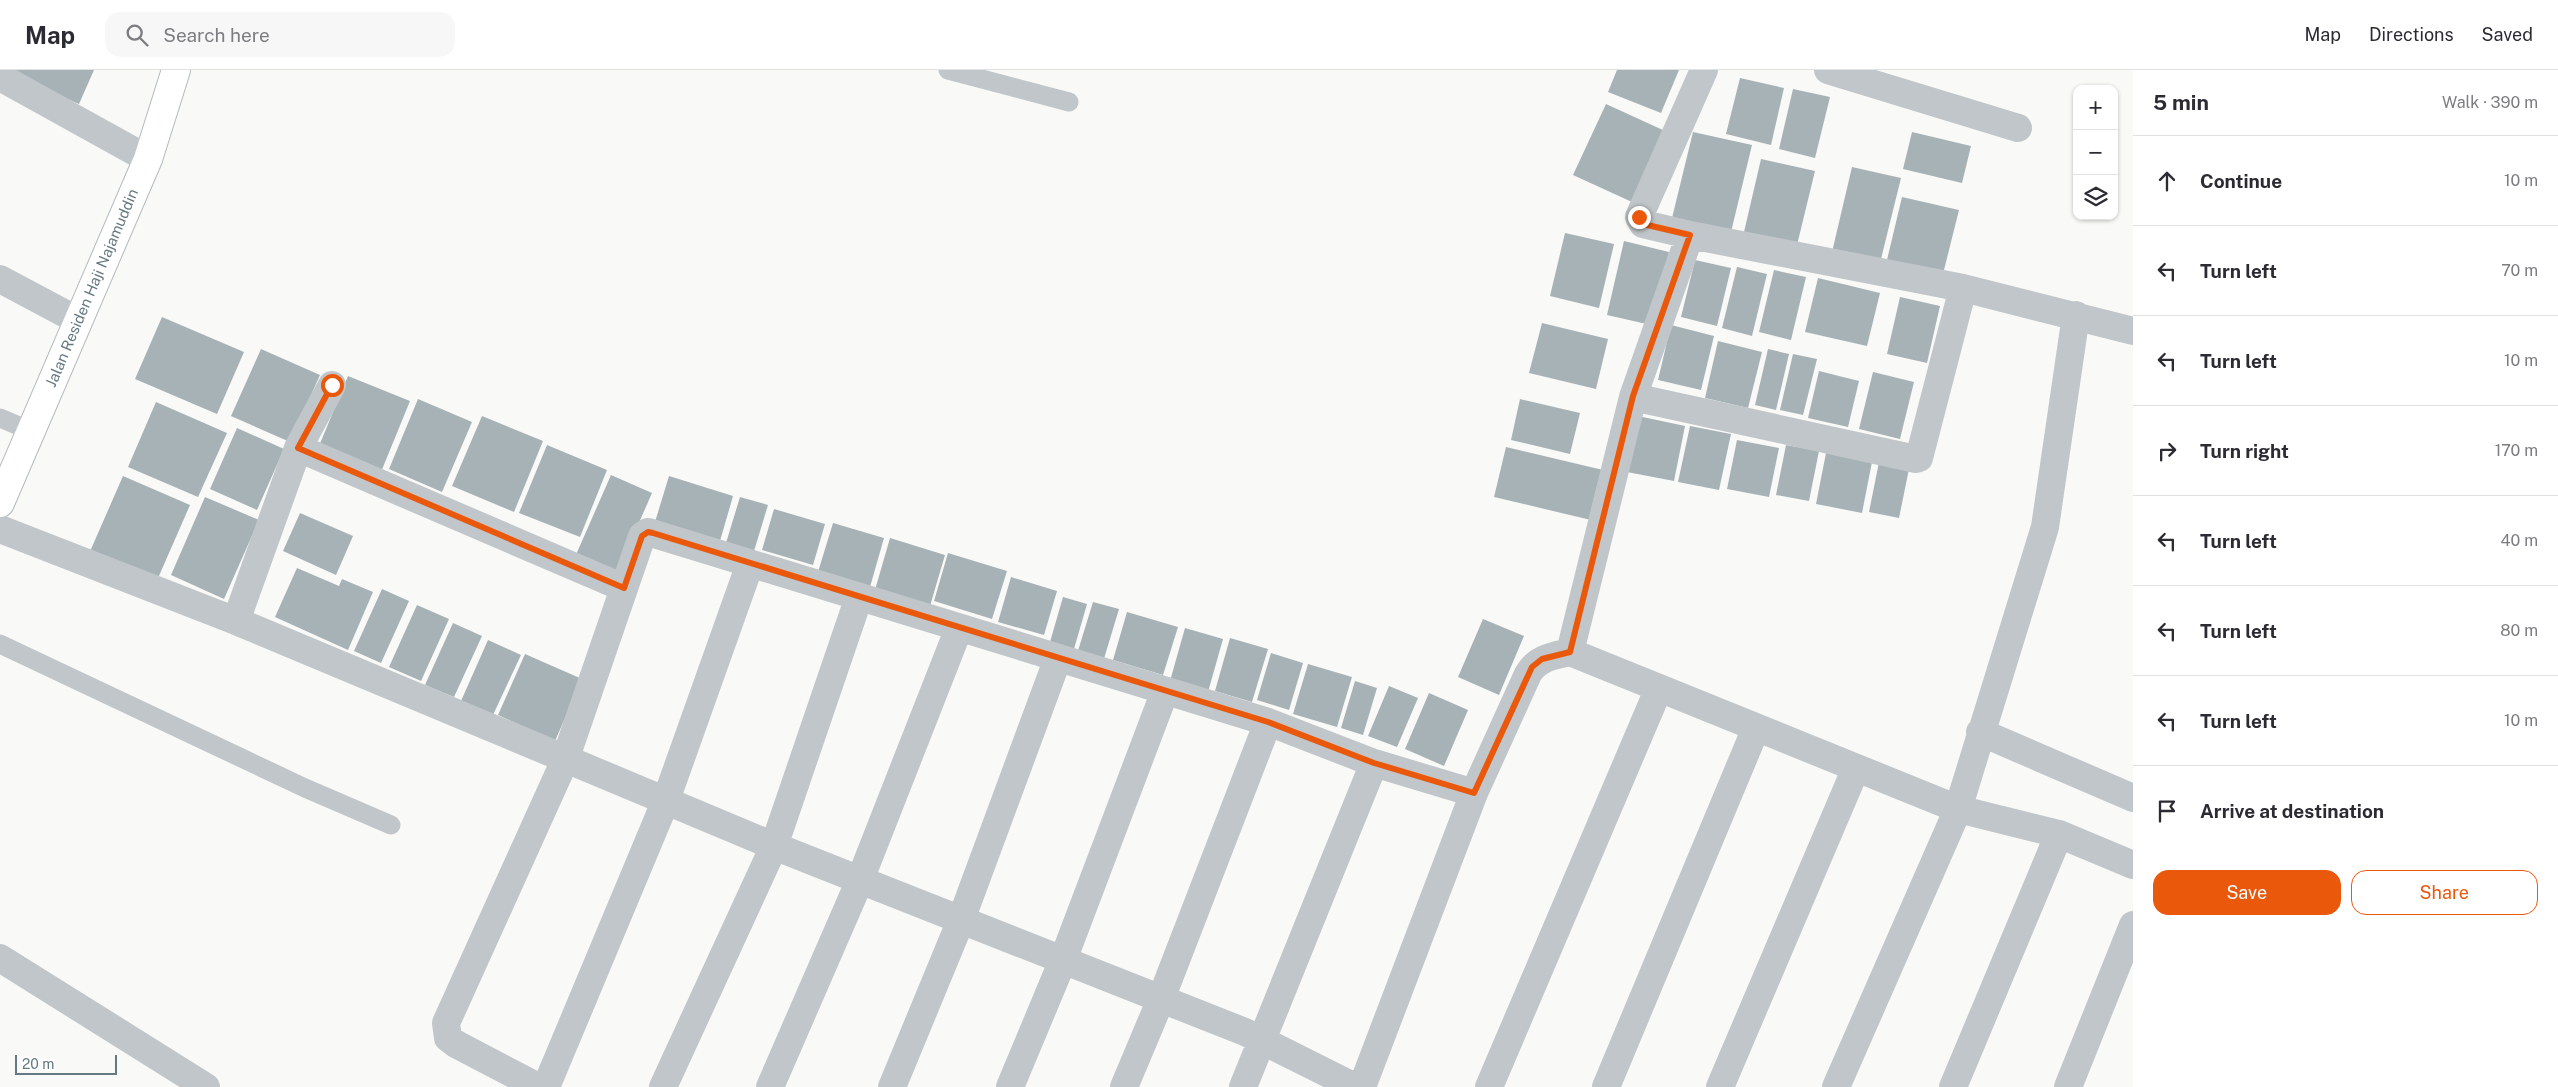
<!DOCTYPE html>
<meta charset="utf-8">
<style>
body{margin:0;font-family:"Public Sans",sans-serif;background:#f7f7f7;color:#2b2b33}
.controls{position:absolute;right:15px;top:15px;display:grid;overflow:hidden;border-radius:10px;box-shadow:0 1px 4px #0004}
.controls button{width:45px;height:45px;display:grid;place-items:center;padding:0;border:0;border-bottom:1px solid #e1e1e2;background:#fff;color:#2b2b33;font:25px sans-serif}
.scale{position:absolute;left:15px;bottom:12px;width:102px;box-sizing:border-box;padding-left:5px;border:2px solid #657982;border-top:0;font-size:14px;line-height:18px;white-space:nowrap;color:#657982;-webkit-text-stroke:4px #fff;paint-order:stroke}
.stop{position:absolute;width:15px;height:15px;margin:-11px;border:4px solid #ea580c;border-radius:50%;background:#fff}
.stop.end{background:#ea580c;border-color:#fff;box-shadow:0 1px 5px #0008}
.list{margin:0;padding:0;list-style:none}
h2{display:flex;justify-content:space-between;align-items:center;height:65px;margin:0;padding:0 20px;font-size:21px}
h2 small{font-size:16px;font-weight:400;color:#7c7c81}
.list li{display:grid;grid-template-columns:32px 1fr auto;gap:15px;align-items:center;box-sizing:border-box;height:90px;padding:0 20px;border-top:1px solid #e1e1e2}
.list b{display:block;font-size:19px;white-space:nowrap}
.list em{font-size:16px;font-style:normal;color:#7c7c81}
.actions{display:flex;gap:10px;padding:15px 20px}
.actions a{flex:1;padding:11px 0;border:1px solid #ea580c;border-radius:15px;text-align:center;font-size:18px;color:#ea580c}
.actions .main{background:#ea580c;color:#fff}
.icon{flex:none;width:28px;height:28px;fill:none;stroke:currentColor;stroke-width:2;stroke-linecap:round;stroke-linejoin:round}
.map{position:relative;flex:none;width:2133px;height:1017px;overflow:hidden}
header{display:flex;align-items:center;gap:30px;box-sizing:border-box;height:70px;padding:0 25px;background:#fff;border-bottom:1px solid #e1e1e2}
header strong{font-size:24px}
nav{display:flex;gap:28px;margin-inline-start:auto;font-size:18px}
.search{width:350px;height:45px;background:#f7f7f7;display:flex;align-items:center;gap:12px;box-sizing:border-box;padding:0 18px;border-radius:15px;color:#7c7c81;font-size:19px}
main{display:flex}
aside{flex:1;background:#fff}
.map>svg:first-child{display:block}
.building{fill:#a7b2b6}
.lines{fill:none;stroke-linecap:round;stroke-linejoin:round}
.secondary-casing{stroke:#b3babe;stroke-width:30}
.service{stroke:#c0c6c9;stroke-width:19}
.minor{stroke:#c0c6c9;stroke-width:28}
.secondary{stroke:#fff;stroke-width:28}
.route{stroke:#ea580c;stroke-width:6}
.labels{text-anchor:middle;stroke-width:5;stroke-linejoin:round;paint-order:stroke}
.street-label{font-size:15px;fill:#657982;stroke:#fff}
</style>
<header>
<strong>Map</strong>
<div class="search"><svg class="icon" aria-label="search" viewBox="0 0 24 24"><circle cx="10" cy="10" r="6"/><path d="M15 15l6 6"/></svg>Search here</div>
<nav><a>Map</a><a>Directions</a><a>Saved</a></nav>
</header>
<main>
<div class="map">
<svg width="2133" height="1017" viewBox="0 0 2133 1017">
<rect width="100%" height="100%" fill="#f9f9f7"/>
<path class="building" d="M1 0H94L79 34Z
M1617 0H1679L1661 43 1608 22Z
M1740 8 1784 18 1771 75 1726 64Z
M1793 19 1830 27 1815 88 1779 79Z
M1606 34 1665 61 1632 132 1573 105Z
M1693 62 1752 75 1731 162 1672 148Z
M1912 62 1971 76 1962 113 1903 99Z
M1761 89 1815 101 1797 175 1744 162Z
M1852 97 1901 108 1880 193 1832 182Z
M1902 127 1959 140 1943 204 1887 190Z
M1565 163 1614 174 1599 238 1550 226Z
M1624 171 1669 182 1651 255 1607 245Z
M1695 190 1731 198 1717 256 1681 247Z
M1737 197 1767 204 1752 266 1722 258Z
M1774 200 1806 207 1791 270 1759 262Z
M1818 208 1880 223 1867 276 1805 262Z
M1900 227 1940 236 1927 293 1887 284Z
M162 247 244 282 217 344 135 309Z
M1542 253 1608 269 1596 319 1529 303Z
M1671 255 1714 266 1701 320 1658 310Z
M1718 271 1762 282 1748 338 1705 328Z
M261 279 320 305 290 372 231 346Z
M1768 279 1789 284 1776 340 1755 335Z
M1793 284 1817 289 1803 345 1780 340Z
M1819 301 1859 311 1848 357 1808 348Z
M1873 302 1914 312 1900 369 1859 359Z
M348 306 410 331 381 402 319 376Z
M418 329 472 352 442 422 389 399Z
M1520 329 1580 343 1570 384 1511 370Z
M156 332 227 363 198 427 128 397Z
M482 346 543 371 514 442 452 416Z
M1638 346 1685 356 1674 411 1627 402Z
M1690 356 1731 364 1719 420 1678 412Z
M237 358 284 379 257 440 210 419Z
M1737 370 1779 378 1769 427 1727 419Z
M547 375 607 400 580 467 519 443Z
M1786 375 1819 381 1809 431 1776 425Z
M1506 377 1603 400 1591 450 1494 427Z
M1826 383 1872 392 1862 443 1816 434Z
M1880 387 1910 394 1899 448 1869 442Z
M611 405 652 423 616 505 575 487Z
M123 406 190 435 155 515 88 486Z
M669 406 733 426 720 471 655 452Z
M205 427 259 450 224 529 171 505Z
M740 427 768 435 754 481 726 473Z
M774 439 825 454 813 495 762 480Z
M300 443 353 466 336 505 283 481Z
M833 453 884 468 870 517 818 502Z
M890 468 945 485 930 536 875 520Z
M948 483 1007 501 992 549 934 531Z
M297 498 339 516 342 509 373 522 348 580 275 547Z
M1011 507 1057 521 1044 565 998 552Z
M382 519 409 531 381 593 354 581Z
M1063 527 1087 534 1074 579 1050 572Z
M1093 532 1119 539 1103 592 1077 584Z
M417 535 449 549 421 611 389 597Z
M1127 542 1178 557 1163 605 1113 590Z
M1483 549 1524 566 1499 625 1458 607Z
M453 553 482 566 454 627 425 615Z
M1185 558 1223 569 1208 622 1170 611Z
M1230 568 1268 579 1252 632 1215 621Z
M488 570 521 585 493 645 461 631Z
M1271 583 1303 593 1289 640 1257 630Z
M525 584 582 609 555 671 498 645Z
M1308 594 1352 607 1337 657 1293 644Z
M1355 611 1377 618 1363 665 1341 658Z
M1389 616 1418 628 1397 677 1368 666Z
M1429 623 1468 640 1444 696 1405 679Z"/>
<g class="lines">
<defs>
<path id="secondary" d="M0 433 148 89 176 0"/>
</defs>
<use href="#secondary" class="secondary-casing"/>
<path class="service" d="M948 0 1069 32
M0 348 31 361
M0 574 305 718 391 755"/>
<path class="minor" d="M1704 0 1639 147 1643 154 1690 165 1963 218 2133 261
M1828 0 2018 58
M0 7 148 89
M0 209 77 250
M1633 327 1916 389 1919 388 1963 218
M298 378 624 518
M0 459 236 551 774 776 1245 962 1355 1017
M236 551 298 378 332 315
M1570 582 1633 327 1690 165
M1980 662 2133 728
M0 888 206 1017
M538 1017 456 974 448 968 446 953 565 690 642 466 648 462 1268 652 1374 693 1474 723
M546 1017 666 730 750 494
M663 1017 774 776 859 527
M770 1017 860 810 959 558
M892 1017 961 850 1058 588
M1010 1017 1063 890 1165 621
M1124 1017 1161 929 1268 652
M1243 1017 1374 693
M1362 1017 1474 723 1528 604C1537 588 1553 586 1570 582L1958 739 2059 764 2133 795
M1489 1017 1659 618
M1606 1017 1756 658
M1720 1017 1856 698
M1836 1017 1958 739 2045 457 2076 245
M1953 1017 2059 764
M2068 1017 2133 855"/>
<use href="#secondary" class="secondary"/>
</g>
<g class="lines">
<path class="route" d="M332 315 298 378 624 518 642 466 648 462 653 463 1268 652 1374 693 1474 723 1532 597 1542 589 1570 582 1633 326 1690 165 1643 154 1639 147"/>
</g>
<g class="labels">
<g class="street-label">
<text transform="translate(92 218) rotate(-67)" y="5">Jalan Residen Haji Najamuddin</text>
</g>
</g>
</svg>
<div class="controls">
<button>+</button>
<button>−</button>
<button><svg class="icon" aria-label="layers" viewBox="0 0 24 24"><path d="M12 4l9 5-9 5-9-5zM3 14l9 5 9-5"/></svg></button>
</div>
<div class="scale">20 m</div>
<div class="stop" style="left:332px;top:315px"></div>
<div class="stop end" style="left:1639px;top:147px"></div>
</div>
<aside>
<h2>5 min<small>Walk · 390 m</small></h2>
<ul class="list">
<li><svg class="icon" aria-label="ahead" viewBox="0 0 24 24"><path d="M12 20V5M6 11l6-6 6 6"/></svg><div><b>Continue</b></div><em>10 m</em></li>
<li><svg class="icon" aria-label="left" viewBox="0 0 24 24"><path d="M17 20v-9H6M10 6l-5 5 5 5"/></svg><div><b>Turn left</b></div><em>70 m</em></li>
<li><svg class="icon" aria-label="left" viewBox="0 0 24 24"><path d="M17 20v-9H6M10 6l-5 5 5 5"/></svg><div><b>Turn left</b></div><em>10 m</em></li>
<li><svg class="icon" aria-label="right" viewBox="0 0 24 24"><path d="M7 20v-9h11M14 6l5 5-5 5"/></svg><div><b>Turn right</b></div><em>170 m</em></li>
<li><svg class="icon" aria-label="left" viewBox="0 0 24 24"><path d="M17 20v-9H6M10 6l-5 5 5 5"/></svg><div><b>Turn left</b></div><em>40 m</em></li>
<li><svg class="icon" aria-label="left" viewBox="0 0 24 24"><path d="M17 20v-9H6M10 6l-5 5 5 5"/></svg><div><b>Turn left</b></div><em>80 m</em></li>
<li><svg class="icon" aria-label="left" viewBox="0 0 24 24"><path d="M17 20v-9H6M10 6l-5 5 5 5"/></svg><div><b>Turn left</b></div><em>10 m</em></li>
<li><svg class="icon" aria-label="arrive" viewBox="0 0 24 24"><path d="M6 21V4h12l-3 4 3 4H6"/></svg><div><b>Arrive at destination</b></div></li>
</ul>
<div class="actions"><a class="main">Save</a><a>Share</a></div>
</aside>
</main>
